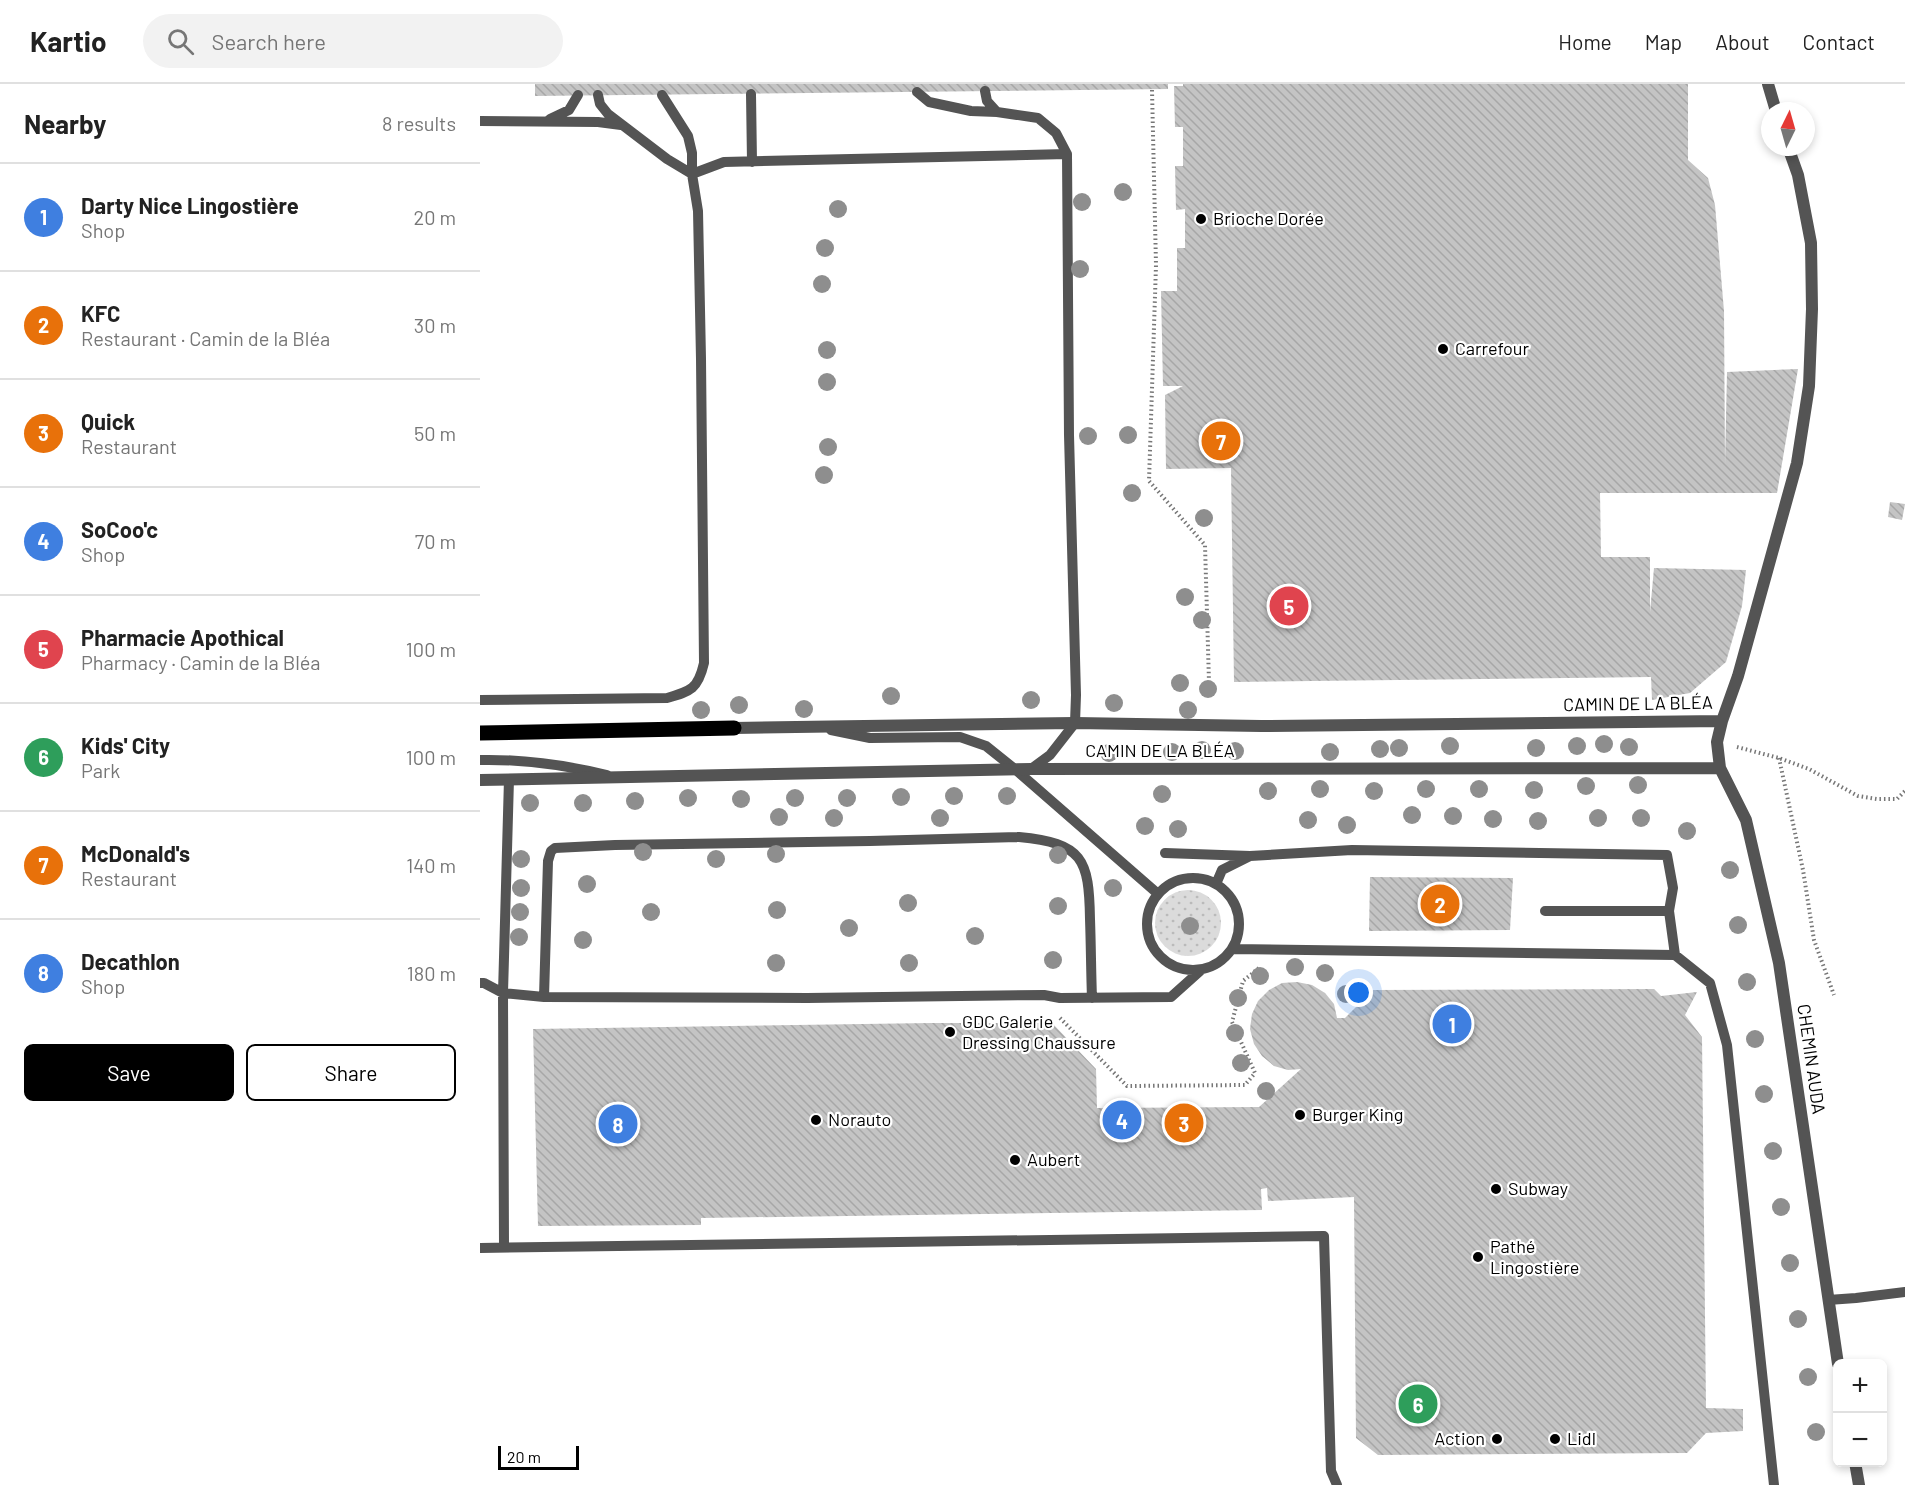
<!DOCTYPE html>
<meta charset="utf-8">
<style>
body{margin:0;font-family:Barlow,sans-serif;background:#f2f2f2;color:#222}
.controls{position:absolute;right:18px;bottom:18px;display:grid;overflow:hidden;border-radius:9px;box-shadow:0 3px 9px #0003}
.controls button{width:54px;height:54px;display:grid;place-items:center;padding:0;border:0;border-bottom:2px solid #e0e0e0;background:#fff;color:#222;font:30px sans-serif}
.compass{position:absolute;left:1281px;top:18px;width:54px;height:54px;border-radius:50%;background:#fff;box-shadow:0 3px 9px #0003;rotate:5deg}
.scale{position:absolute;left:18px;bottom:15px;width:81px;box-sizing:border-box;padding-left:6px;border:3px solid #000;border-top:0;font-size:16px;line-height:21px;white-space:nowrap;color:#000;-webkit-text-stroke:4px #fff;paint-order:stroke}
.you{position:absolute;left:879px;top:909px;width:21px;height:21px;margin:-15px;border:4px solid #fff;border-radius:50%;background:#1a73e8;box-shadow:0 0 0 9px #1a73e833}
.badge{display:grid;place-items:center;width:39px;height:39px;border-radius:50%;background:#000;color:#fff;font-size:20px;font-weight:700}
.pin{position:absolute;translate:-50% -50%;border:3px solid #fff;box-shadow:0 2px 6px #0006}
.list{margin:0;padding:0;list-style:none}
h2{display:flex;justify-content:space-between;align-items:center;height:78px;margin:0;padding:0 24px;font-size:26px}
h2 small{font-size:20px;font-weight:400;color:#767676}
.list li{display:grid;grid-template-columns:39px 1fr auto;gap:18px;align-items:center;box-sizing:border-box;height:108px;padding:0 24px;border-top:2px solid #e0e0e0}
.list b{display:block;font-size:22px;white-space:nowrap}
.list p{margin:0;font-size:20px;white-space:nowrap;color:#767676}
.list em{font-size:20px;font-style:normal;color:#767676}
.actions{display:flex;gap:12px;padding:18px 24px}
.actions a{flex:1;padding:14px 0;border:2px solid #000;border-radius:9px;text-align:center;font-size:21px;color:#000}
.actions .main{background:#000;color:#fff}
.icon{flex:none;width:33px;height:33px;fill:none;stroke:currentColor;stroke-width:2;stroke-linecap:round;stroke-linejoin:round}
.map{position:relative;flex:none;width:1425px;height:1401px;overflow:hidden}
header{display:flex;align-items:center;gap:36px;box-sizing:border-box;height:84px;padding:0 30px;background:#fff;border-bottom:2px solid #e0e0e0}
header strong{font-size:28px}
nav{display:flex;gap:33px;margin-inline-start:auto;font-size:21px}
.search{width:420px;height:54px;background:#f2f2f2;display:flex;align-items:center;gap:15px;box-sizing:border-box;padding:0 21px;border-radius:33px;color:#767676;font-size:22px}
main{display:flex}
aside{flex:1;background:#fff}
.map>svg:first-child{display:block}
.grass{fill:url(#grass-dots)}
.building{fill:url(#building-back-hatch)}
.lines{fill:none;stroke-linecap:round;stroke-linejoin:round}
.path{stroke:#767676;stroke-width:4;stroke-dasharray:1.5 3;stroke-linecap:butt}
.service{stroke:#545454;stroke-width:10}
.minor{stroke:#545454;stroke-width:12}
.primary{stroke:#000;stroke-width:15}
.tree{fill:#8e8e8e}
.poi-dot{fill:#000;stroke:#fff;stroke-width:2}
.labels{text-anchor:middle;stroke-width:4.5;stroke-linejoin:round;paint-order:stroke}
.poi-label{font-size:18px;fill:#000;stroke:#fff;text-anchor:start}
.street-label{font-size:18px;fill:#000;stroke:#fff}
</style>
<header>
<strong>Kartio</strong>
<div class="search"><svg class="icon" aria-label="search" viewBox="0 0 24 24"><circle cx="10" cy="10" r="6"/><path d="M15 15l6 6"/></svg>Search here</div>
<nav><a>Home</a><a>Map</a><a>About</a><a>Contact</a></nav>
</header>
<main>
<aside>
<h2>Nearby<small>8 results</small></h2>
<ul class="list">
<li><span class="badge" style="background:#3f7fe0">1</span><div><b>Darty Nice Lingostière</b><p>Shop</p></div><em>20 m</em></li>
<li><span class="badge" style="background:#e8710a">2</span><div><b>KFC</b><p>Restaurant · Camin de la Bléa</p></div><em>30 m</em></li>
<li><span class="badge" style="background:#e8710a">3</span><div><b>Quick</b><p>Restaurant</p></div><em>50 m</em></li>
<li><span class="badge" style="background:#3f7fe0">4</span><div><b>SoCoo'c</b><p>Shop</p></div><em>70 m</em></li>
<li><span class="badge" style="background:#e0444e">5</span><div><b>Pharmacie Apothical</b><p>Pharmacy · Camin de la Bléa</p></div><em>100 m</em></li>
<li><span class="badge" style="background:#2e9e5b">6</span><div><b>Kids' City</b><p>Park</p></div><em>100 m</em></li>
<li><span class="badge" style="background:#e8710a">7</span><div><b>McDonald's</b><p>Restaurant</p></div><em>140 m</em></li>
<li><span class="badge" style="background:#3f7fe0">8</span><div><b>Decathlon</b><p>Shop</p></div><em>180 m</em></li>
</ul>
<div class="actions"><a class="main">Save</a><a>Share</a></div>
</aside>
<div class="map">
<svg width="1425" height="1401" viewBox="0 0 1425 1401">
<defs>
<pattern id="grass-dots" width="8" height="8" patternUnits="userSpaceOnUse" patternTransform="scale(1.5)"><rect width="8" height="8" fill="#dbdbdb"/><path d="M2 2h.1M6 6h.1" fill="none" stroke="#bababa" stroke-width="1.8" stroke-linecap="round"/></pattern>
<pattern id="building-back-hatch" width="6" height="6" patternUnits="userSpaceOnUse" patternTransform="scale(1.5)"><rect width="6" height="6" fill="#c4c4c4"/><path d="M-1 5l2 2M0 0l6 6M5-1l2 2" fill="none" stroke="#a7a7a7"/></pattern>
</defs>
<rect width="100%" height="100%" fill="#fff"/>
<path class="grass" d="M675 839a33 33 0 1 1 66 0a33 33 0 1 1-66 0Z"/>
<path class="building" d="M55 0H688V5L55 12Z
M703 0H1208V76L1228 94 1235 121 1244 227 1245 380 1247 288 1318 285 1297 409H1120L1121 473H1170V528L1174 484 1266 486 1262 522 1246 578 1210 609 1172 616 1171 593 754 598 751 384 686 385 685 311 703 302H683L681 207H697V164H705V125L696 126 695 82H703V43H695L694 2H703Z
M1410 418 1425 420 1422 436 1408 433Z
M890 793 1033 794 1030 846 889 847Z
M817 898 832 901 845 909 854 920 857 934H865L893 906 1174 905 1181 912 1217 908 1205 931 1222 953 1226 1324 1263 1325V1347L1226 1349 1207 1369 898 1371 876 1354 874 1113 788 1117 787 1104 781 1105 782 1126 221 1134V1141L58 1142 53 945 451 939H572L616 985 617 1024 779 1023 821 985 808 986 794 982 782 972 774 960 770 945 772 930 778 917 789 906 802 899Z"/>
<g class="lines">
<path class="path" d="M672 6 676 181 669 397 725 461 729 598
M1257 663 1299 674 1329 685 1378 712 1397 715H1417L1425 707
M1299 674 1323 786 1334 856 1354 911
M580 934 647 1002 765 1001 775 989 752 938 763 897 779 884"/>
<path class="service" d="M505 7 507 17 517 28
M437 8 449 18 491 27 517 28 558 34 576 49 587 70 589 351 596 611 595 639 570 671 551 685
M271 10 272 78
M182 11 208 52 212 69V90L244 78 587 70
M70 35 89 26 98 11
M0 37 118 38 141 41
M0 616 187 614C211 607 218 605 224 579L221 275 218 127 212 90 187 75 128 30 120 20 118 11
M351 646 390 654 480 653 506 662 536 686 677 809
M0 676C43 675 85 681 127 691
M685 769 770 772
M667 840a46 46 0 1 1 92 0a46 46 0 1 1-92 0Z
M736 800 742 786 770 772 872 766 1187 771 1193 804 1189 827 1195 871
M1065 827H1189
M752 865 1195 871 1230 899 1247 961 1294 1401
M0 899H4L23 909 64 913 327 914 564 911 580 914 691 913 720 887
M64 913 68 777 71 767 75 764 135 761 390 757 539 753C603 759 609 775 610 835 611 862 611 888 612 914
M24 1163 23 909 29 695
M0 1164 844 1152 851 1387 857 1401
M1348 1216 1376 1214 1425 1208"/>
<path class="minor" d="M1288 0 1296 27
M1308 63 1318 91 1331 159 1332 225 1329 302 1317 379 1258 592 1242 637 1237 658 1240 684 1266 736 1299 879 1358 1280
M254 644 595 639 781 642 1242 637
M0 696 551 685 1240 684
M1375 1378 1379 1401"/>
<path class="primary" d="M0 649 254 644"/>
</g>
<g class="tree">
<circle cx="643" cy="108" r="9"/>
<circle cx="602" cy="118" r="9"/>
<circle cx="358" cy="125" r="9"/>
<circle cx="345" cy="164" r="9"/>
<circle cx="600" cy="185" r="9"/>
<circle cx="342" cy="200" r="9"/>
<circle cx="347" cy="266" r="9"/>
<circle cx="347" cy="298" r="9"/>
<circle cx="648" cy="351" r="9"/>
<circle cx="608" cy="352" r="9"/>
<circle cx="348" cy="363" r="9"/>
<circle cx="344" cy="391" r="9"/>
<circle cx="652" cy="409" r="9"/>
<circle cx="724" cy="434" r="9"/>
<circle cx="705" cy="513" r="9"/>
<circle cx="722" cy="536" r="9"/>
<circle cx="700" cy="599" r="9"/>
<circle cx="728" cy="605" r="9"/>
<circle cx="411" cy="612" r="9"/>
<circle cx="551" cy="616" r="9"/>
<circle cx="634" cy="619" r="9"/>
<circle cx="259" cy="621" r="9"/>
<circle cx="324" cy="625" r="9"/>
<circle cx="221" cy="626" r="9"/>
<circle cx="708" cy="626" r="9"/>
<circle cx="1124" cy="660" r="9"/>
<circle cx="970" cy="662" r="9"/>
<circle cx="1097" cy="662" r="9"/>
<circle cx="1149" cy="663" r="9"/>
<circle cx="919" cy="664" r="9"/>
<circle cx="1056" cy="664" r="9"/>
<circle cx="900" cy="665" r="9"/>
<circle cx="722" cy="666" r="9"/>
<circle cx="755" cy="667" r="9"/>
<circle cx="692" cy="668" r="9"/>
<circle cx="850" cy="668" r="9"/>
<circle cx="629" cy="669" r="9"/>
<circle cx="1158" cy="701" r="9"/>
<circle cx="1106" cy="702" r="9"/>
<circle cx="840" cy="705" r="9"/>
<circle cx="946" cy="705" r="9"/>
<circle cx="999" cy="705" r="9"/>
<circle cx="1054" cy="706" r="9"/>
<circle cx="788" cy="707" r="9"/>
<circle cx="894" cy="707" r="9"/>
<circle cx="682" cy="710" r="9"/>
<circle cx="474" cy="712" r="9"/>
<circle cx="527" cy="712" r="9"/>
<circle cx="421" cy="713" r="9"/>
<circle cx="208" cy="714" r="9"/>
<circle cx="315" cy="714" r="9"/>
<circle cx="367" cy="714" r="9"/>
<circle cx="261" cy="715" r="9"/>
<circle cx="155" cy="717" r="9"/>
<circle cx="50" cy="719" r="9"/>
<circle cx="103" cy="719" r="9"/>
<circle cx="932" cy="731" r="9"/>
<circle cx="973" cy="732" r="9"/>
<circle cx="299" cy="733" r="9"/>
<circle cx="354" cy="734" r="9"/>
<circle cx="460" cy="734" r="9"/>
<circle cx="1118" cy="734" r="9"/>
<circle cx="1161" cy="734" r="9"/>
<circle cx="1013" cy="735" r="9"/>
<circle cx="828" cy="736" r="9"/>
<circle cx="1058" cy="737" r="9"/>
<circle cx="867" cy="741" r="9"/>
<circle cx="665" cy="742" r="9"/>
<circle cx="698" cy="745" r="9"/>
<circle cx="1207" cy="747" r="9"/>
<circle cx="163" cy="768" r="9"/>
<circle cx="296" cy="770" r="9"/>
<circle cx="578" cy="771" r="9"/>
<circle cx="41" cy="775" r="9"/>
<circle cx="236" cy="775" r="9"/>
<circle cx="1250" cy="786" r="9"/>
<circle cx="107" cy="800" r="9"/>
<circle cx="41" cy="804" r="9"/>
<circle cx="633" cy="804" r="9"/>
<circle cx="428" cy="819" r="9"/>
<circle cx="578" cy="822" r="9"/>
<circle cx="297" cy="826" r="9"/>
<circle cx="40" cy="828" r="9"/>
<circle cx="171" cy="828" r="9"/>
<circle cx="1258" cy="841" r="9"/>
<circle cx="710" cy="842" r="9"/>
<circle cx="369" cy="844" r="9"/>
<circle cx="495" cy="852" r="9"/>
<circle cx="39" cy="853" r="9"/>
<circle cx="103" cy="856" r="9"/>
<circle cx="573" cy="876" r="9"/>
<circle cx="296" cy="879" r="9"/>
<circle cx="429" cy="879" r="9"/>
<circle cx="815" cy="883" r="9"/>
<circle cx="845" cy="889" r="9"/>
<circle cx="780" cy="892" r="9"/>
<circle cx="1267" cy="898" r="9"/>
<circle cx="866" cy="910" r="9"/>
<circle cx="758" cy="914" r="9"/>
<circle cx="755" cy="949" r="9"/>
<circle cx="1275" cy="955" r="9"/>
<circle cx="761" cy="979" r="9"/>
<circle cx="786" cy="1007" r="9"/>
<circle cx="1284" cy="1010" r="9"/>
<circle cx="1293" cy="1067" r="9"/>
<circle cx="1301" cy="1123" r="9"/>
<circle cx="1310" cy="1179" r="9"/>
<circle cx="1318" cy="1235" r="9"/>
<circle cx="1328" cy="1293" r="9"/>
<circle cx="1336" cy="1348" r="9"/>
</g>
<g class="poi-dot">
<circle cx="721" cy="135" r="6"/>
<circle cx="963" cy="265" r="6"/>
<circle cx="470" cy="948" r="6"/>
<circle cx="820" cy="1031" r="6"/>
<circle cx="336" cy="1036" r="6"/>
<circle cx="535" cy="1076" r="6"/>
<circle cx="1016" cy="1105" r="6"/>
<circle cx="998" cy="1173" r="6"/>
<circle cx="1017" cy="1355" r="6"/>
<circle cx="1075" cy="1355" r="6"/>
</g>
<g class="labels">
<g class="poi-label">
<text x="733" y="141">Brioche Dorée</text>
<text x="975" y="271">Carrefour</text>
<text x="482" y="944">GDC Galerie<tspan x="482" dy="21">Dressing Chaussure</tspan></text>
<text x="832" y="1037">Burger King</text>
<text x="348" y="1042">Norauto</text>
<text x="547" y="1082">Aubert</text>
<text x="1028" y="1111">Subway</text>
<text x="1010" y="1169">Pathé<tspan x="1010" dy="21">Lingostière</tspan></text>
<text x="1005" y="1361" text-anchor="end">Action</text>
<text x="1087" y="1361">Lidl</text>
</g>
<g class="street-label">
<text transform="translate(1158 620) rotate(-1)" y="6">CAMIN DE LA BLÉA</text>
<text x="680" y="673">CAMIN DE LA BLÉA</text>
<text transform="translate(1331 975) rotate(82)" y="6">CHEMIN AUDA</text>
</g>
</g>
</svg>
<div class="controls">
<button>+</button>
<button>−</button>
</div>
<svg class="compass" viewBox="-18 -18 36 36"><path d="M0-13l5 13h-10z" fill="#e53935"/><path d="M0 13l5-13h-10z" fill="#767676"/></svg>
<div class="scale">20 m</div>
<div class="you"></div>
<div class="pin badge" style="left:972px;top:940px;background:#3f7fe0">1</div>
<div class="pin badge" style="left:960px;top:820px;background:#e8710a">2</div>
<div class="pin badge" style="left:704px;top:1039px;background:#e8710a">3</div>
<div class="pin badge" style="left:642px;top:1036px;background:#3f7fe0">4</div>
<div class="pin badge" style="left:809px;top:522px;background:#e0444e">5</div>
<div class="pin badge" style="left:938px;top:1320px;background:#2e9e5b">6</div>
<div class="pin badge" style="left:741px;top:357px;background:#e8710a">7</div>
<div class="pin badge" style="left:138px;top:1040px;background:#3f7fe0">8</div>
</div>
</main>
